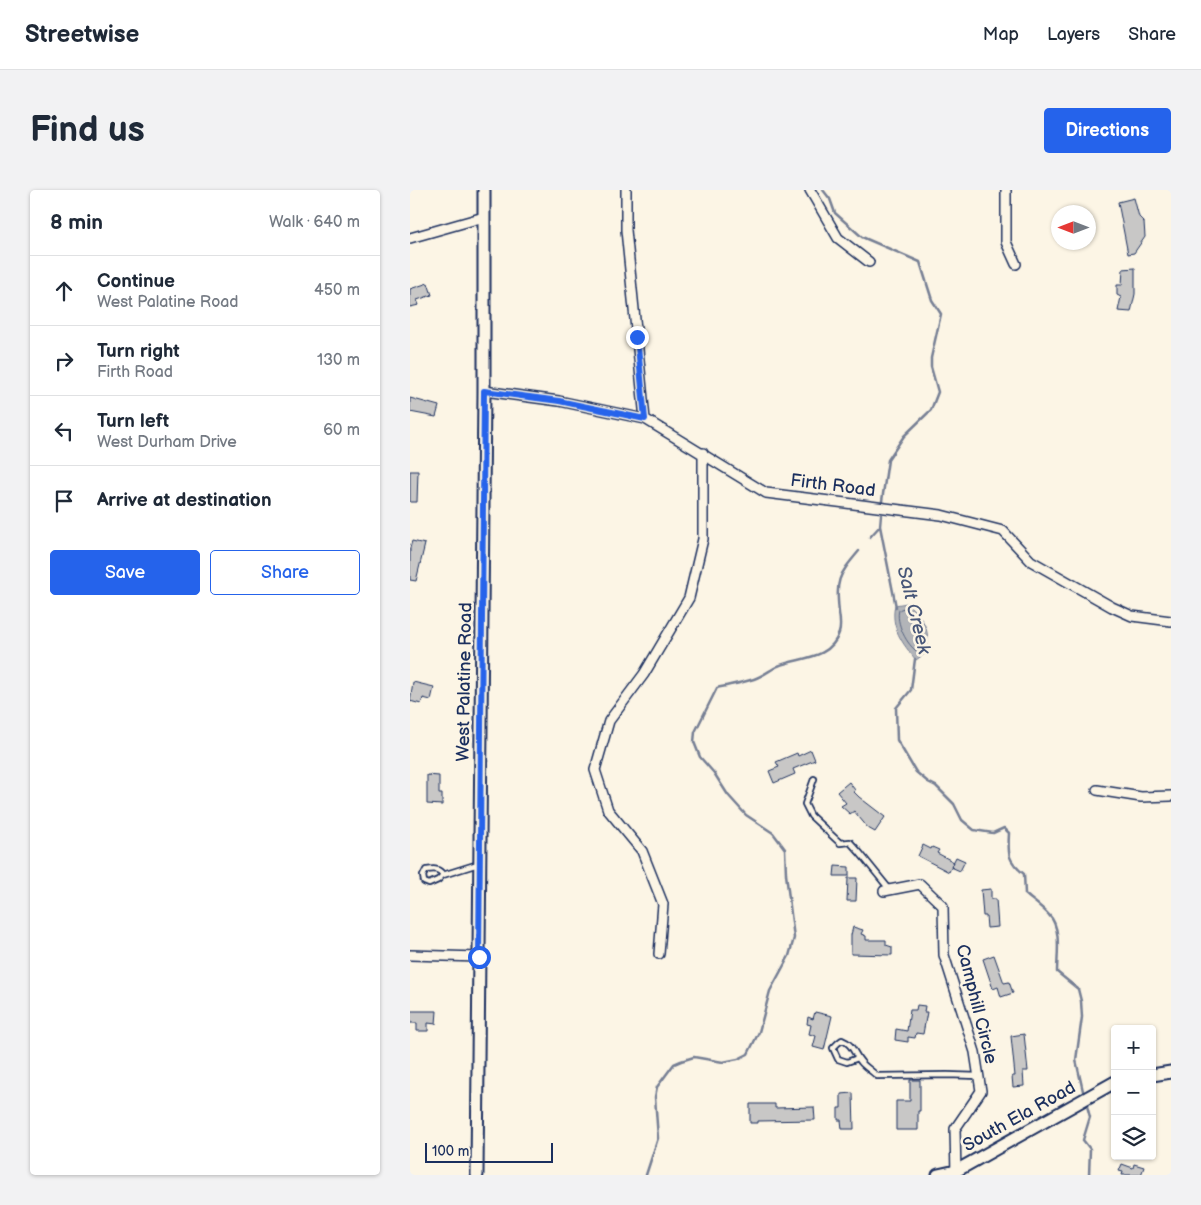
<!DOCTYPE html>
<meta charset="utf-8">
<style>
body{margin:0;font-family:"Balsamiq Sans",sans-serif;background:#f2f2f3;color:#1f2937}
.controls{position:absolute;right:15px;bottom:15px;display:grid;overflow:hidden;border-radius:5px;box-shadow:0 1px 4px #0004}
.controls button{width:45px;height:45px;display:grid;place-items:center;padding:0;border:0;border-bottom:1px solid #e0e1e3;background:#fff;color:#1f2937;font:25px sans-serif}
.compass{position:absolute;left:641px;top:15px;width:45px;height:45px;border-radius:50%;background:#fff;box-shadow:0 1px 4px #0004;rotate:270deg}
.scale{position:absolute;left:15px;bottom:12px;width:128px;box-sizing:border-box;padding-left:5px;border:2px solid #1b2f5e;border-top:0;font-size:14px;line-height:18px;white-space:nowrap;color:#1b2f5e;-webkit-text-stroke:4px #fcf5e5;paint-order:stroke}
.stop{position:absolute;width:15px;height:15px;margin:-11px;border:4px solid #2563eb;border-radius:50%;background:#fff}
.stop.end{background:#2563eb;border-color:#fff;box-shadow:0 1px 5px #0008}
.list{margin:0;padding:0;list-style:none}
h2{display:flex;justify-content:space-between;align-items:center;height:65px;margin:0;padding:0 20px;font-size:21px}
h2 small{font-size:16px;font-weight:400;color:#747a83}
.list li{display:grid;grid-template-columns:32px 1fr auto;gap:15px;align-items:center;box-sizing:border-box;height:70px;padding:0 20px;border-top:1px solid #e0e1e3}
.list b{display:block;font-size:19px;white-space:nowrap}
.list p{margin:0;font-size:16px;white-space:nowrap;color:#747a83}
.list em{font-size:16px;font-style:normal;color:#747a83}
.actions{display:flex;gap:10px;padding:15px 20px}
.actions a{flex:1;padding:11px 0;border:1px solid #2563eb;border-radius:5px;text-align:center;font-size:18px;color:#2563eb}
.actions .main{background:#2563eb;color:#fff}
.icon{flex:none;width:28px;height:28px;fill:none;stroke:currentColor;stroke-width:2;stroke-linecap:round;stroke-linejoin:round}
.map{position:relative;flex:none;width:761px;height:985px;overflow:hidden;border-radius:5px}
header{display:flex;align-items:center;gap:30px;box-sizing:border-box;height:70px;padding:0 25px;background:#fff;border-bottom:1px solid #e0e1e3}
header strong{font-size:24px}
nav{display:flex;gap:28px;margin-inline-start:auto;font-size:18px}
.intro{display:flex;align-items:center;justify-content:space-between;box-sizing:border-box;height:120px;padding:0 30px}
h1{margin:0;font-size:35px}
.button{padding:12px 22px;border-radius:5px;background:#2563eb;color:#fff;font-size:18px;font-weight:700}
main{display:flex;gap:30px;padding:0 30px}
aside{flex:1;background:#fff;border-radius:5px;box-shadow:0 1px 4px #0004}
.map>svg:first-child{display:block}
.water{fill:#b2b4b8;stroke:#767f94}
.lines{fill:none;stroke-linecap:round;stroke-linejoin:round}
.shore{stroke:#576482;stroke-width:1}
.stream{stroke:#767f94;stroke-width:2.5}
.building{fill:#c8c7c6;stroke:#1b2f5e}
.service-casing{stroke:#1b2f5e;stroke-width:8}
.minor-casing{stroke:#1b2f5e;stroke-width:12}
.secondary-casing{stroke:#1b2f5e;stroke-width:15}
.service{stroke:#fcf5e5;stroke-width:4.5}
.minor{stroke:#fcf5e5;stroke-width:9}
.secondary{stroke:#fcf5e5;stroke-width:11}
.route{stroke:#2563eb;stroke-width:6}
.labels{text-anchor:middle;stroke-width:5;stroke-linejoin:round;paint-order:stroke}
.street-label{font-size:18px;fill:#1b2f5e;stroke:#fcf5e5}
.water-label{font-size:19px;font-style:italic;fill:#485779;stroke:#fcf5e5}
</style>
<header>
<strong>Streetwise</strong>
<nav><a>Map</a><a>Layers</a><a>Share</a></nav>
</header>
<div class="intro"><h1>Find us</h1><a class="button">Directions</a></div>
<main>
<aside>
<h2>8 min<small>Walk · 640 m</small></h2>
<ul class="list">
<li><svg class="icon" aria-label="ahead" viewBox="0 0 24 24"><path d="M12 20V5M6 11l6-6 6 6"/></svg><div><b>Continue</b><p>West Palatine Road</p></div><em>450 m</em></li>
<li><svg class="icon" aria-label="right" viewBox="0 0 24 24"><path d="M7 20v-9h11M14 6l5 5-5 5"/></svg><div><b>Turn right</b><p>Firth Road</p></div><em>130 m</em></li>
<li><svg class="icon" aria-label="left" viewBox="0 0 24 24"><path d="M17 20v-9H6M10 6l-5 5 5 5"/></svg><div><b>Turn left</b><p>West Durham Drive</p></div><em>60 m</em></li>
<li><svg class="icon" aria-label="arrive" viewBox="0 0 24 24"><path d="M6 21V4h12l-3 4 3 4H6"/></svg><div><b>Arrive at destination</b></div></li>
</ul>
<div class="actions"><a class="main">Save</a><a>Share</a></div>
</aside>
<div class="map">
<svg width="761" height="985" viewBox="0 0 761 985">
<rect width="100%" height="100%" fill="#fcf5e5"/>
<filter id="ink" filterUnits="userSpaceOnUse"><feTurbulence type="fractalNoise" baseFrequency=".02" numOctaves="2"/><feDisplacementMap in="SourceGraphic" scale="10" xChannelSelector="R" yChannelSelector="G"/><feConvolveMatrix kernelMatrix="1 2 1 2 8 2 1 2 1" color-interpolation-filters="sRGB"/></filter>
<g filter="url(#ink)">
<path class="water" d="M497 413C514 430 520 437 517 462L506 470C492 453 480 437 485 415Z"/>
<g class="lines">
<path class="shore" d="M495 418C509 430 515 441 512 459L508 462C497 456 485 432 489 420Z"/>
<path class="stream" d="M413 0 420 9 425 23 452 47 510 72 522 110 531 124 521 168V177L528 202 521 220 494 246 478 270 472 311
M471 325 470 336 486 417
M460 347 470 336
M505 469 501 500 486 518 487 550 506 582 518 592 526 596 544 614 552 630 564 640 583 643 594 638 599 643C598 664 597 670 614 684L615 704C623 711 632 717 639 725 652 738 647 765 647 782L668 799 671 811 672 827 666 870 673 901
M677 916 680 927 673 950 680 959 679 985
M236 985 248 948 245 907 247 897 264 874 271 871 284 867 313 872 328 869 338 864 349 842 360 801 379 766 384 748 376 684 375 659 363 643 336 625 318 605 304 583 290 567 284 552 285 542 307 498C319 495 332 493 344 489 353 486 360 480 368 476 390 467 420 470 429 443 431 437 430 429 429 423 426 390 427 387 449 361"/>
</g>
<path class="building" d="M724 8 729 27 734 32 735 47 724 63 718 64 708 12Z
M725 78V104L721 122 708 121 711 107 707 105V95H712L713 79Z
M18 93 22 105 7 110 9 115 0 117V99Z
M0 208 29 216 26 227 0 222Z
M0 281H8L7 312H0Z
M2 351 15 354 6 391 0 390V358Z
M3 492 24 497 21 510 13 508 11 514 0 511Z
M401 560 405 570 383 579 385 584 364 593 359 581 369 577 366 572 387 563 388 566Z
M17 585 29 586V604H32V615L17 614Z
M439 592 445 600 444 602 449 607 475 627 465 642 458 638 444 621 440 624 431 616 436 613 427 602Z
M513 655 521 659 522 657 529 660 527 663 544 672 539 682 508 666Z
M546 667 555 671 550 681 541 677Z
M425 676 439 677V686H424Z
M438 688H447L446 711H437Z
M581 699V709H586L588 737 577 738 576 726H573L571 700Z
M443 737 453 740 451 744 456 746V750H476V755L482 757V765L441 764V745Z
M584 765 594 793 599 792 603 803 591 807 588 797 583 799 573 769Z
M507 815 515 816 514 822H517L513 844 506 843 505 848 498 847V852L485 850 486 839 497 841 500 820H506Z
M0 821H27L26 834 18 833V841H7V833H0Z
M405 822 422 826 414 860 403 857 406 846 399 844 401 835 397 834 398 827 403 829Z
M614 844 618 881H613L614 896 603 897 602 886H605L601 846Z
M500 890H510V921H508V940H486V911H500Z
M443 903 444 939H432L431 930H428V918H431V904Z
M340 914H365V918L404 917 405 930 348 931V933H340Z
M712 974 723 978 724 974 734 977 731 985H712L713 982 709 981Z"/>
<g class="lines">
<defs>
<path id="service" d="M404 589 395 614 401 626 430 653 440 652 450 663 480 700
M33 685C29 678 24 679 16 680L13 686 14 692 19 694 28 690 33 685 68 674
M448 868 437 872 428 869 423 858 428 853 432 850C443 854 444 864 451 872 455 877 462 881 467 886L537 885 569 886"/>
<path id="minor" d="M216 0V40L235 229
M400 0 428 48 459 72
M596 0V52L606 74
M0 48 74 27
M74 201 149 211 235 229 356 303 531 325 593 341 621 371 702 417 722 426 761 431
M687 600 731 607 761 606
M474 701 510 694 533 716 534 765 565 862 571 901 545 939 546 985
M249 764 253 714 232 661 198 620 185 580 199 531 234 484 279 408 293 349V263
M0 765 69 767"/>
<path id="secondary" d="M742 885 761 882
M67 985 74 201V0
M528 985 546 981 705 892"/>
</defs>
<use href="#service" class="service-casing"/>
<use href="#minor" class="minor-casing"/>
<use href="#secondary" class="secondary-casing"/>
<use href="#service" class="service"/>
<use href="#minor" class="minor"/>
<use href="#secondary" class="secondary"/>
</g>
</g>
<g class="lines" filter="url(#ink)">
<path class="route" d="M69 767 74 201 149 211 235 229 227 147"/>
</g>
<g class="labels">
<g class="street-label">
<text transform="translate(423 295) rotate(7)" y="6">Firth Road</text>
<text transform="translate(54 492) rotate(-89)" y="6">West Palatine Road</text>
<text transform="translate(567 814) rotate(76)" y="6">Camphill Circle</text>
<text transform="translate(609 926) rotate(-29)" y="6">South Ela Road</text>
</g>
<g class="water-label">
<text transform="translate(505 420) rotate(76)" y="7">Salt Creek</text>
</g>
</g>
</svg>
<div class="controls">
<button>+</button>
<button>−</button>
<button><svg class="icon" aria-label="layers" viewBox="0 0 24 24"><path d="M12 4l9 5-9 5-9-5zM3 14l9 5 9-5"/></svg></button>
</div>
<svg class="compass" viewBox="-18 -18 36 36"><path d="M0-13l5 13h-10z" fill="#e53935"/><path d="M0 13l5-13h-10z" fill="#747a83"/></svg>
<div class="scale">100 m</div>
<div class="stop" style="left:69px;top:767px"></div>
<div class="stop end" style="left:227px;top:147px"></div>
</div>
</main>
